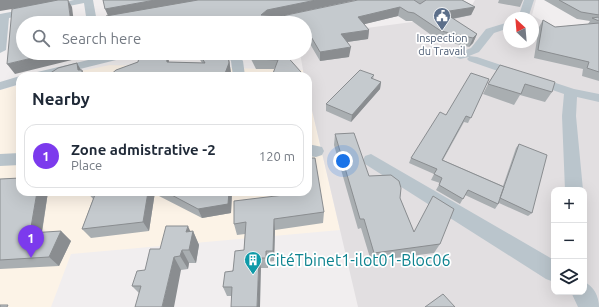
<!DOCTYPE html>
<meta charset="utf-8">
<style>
body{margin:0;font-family:Ubuntu,sans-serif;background:#f6f6f7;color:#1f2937}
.controls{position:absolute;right:12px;bottom:12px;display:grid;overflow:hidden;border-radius:8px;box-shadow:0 4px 16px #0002}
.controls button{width:36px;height:36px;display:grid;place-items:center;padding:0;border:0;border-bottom:1px solid #e0e1e3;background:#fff;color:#1f2937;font:20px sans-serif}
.compass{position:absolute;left:503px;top:12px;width:36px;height:36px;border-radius:50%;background:#fff;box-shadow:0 4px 16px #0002;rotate:334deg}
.you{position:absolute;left:343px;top:161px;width:14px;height:14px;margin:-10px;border:3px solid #fff;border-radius:50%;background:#1a73e8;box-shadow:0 0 0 6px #1a73e833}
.badge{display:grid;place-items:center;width:26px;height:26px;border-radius:50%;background:#7c3aed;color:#fff;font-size:13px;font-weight:700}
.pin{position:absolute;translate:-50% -33px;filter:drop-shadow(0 1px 2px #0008)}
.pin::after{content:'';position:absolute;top:21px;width:14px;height:12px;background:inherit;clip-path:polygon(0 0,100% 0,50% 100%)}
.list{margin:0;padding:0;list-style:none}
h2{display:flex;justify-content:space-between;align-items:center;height:52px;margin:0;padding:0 16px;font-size:17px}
h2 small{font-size:13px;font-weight:400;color:#747a83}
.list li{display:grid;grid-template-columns:26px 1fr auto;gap:12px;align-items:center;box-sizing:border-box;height:64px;margin:0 8px 8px;padding:0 8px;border:1px solid #e0e1e3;border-radius:12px}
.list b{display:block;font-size:15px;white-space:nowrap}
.list p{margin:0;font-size:13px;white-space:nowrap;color:#747a83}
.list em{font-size:13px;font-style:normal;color:#747a83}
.icon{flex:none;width:22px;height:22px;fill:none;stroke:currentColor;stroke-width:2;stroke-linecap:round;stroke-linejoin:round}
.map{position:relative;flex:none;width:599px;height:307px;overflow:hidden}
.search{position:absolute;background:#fff;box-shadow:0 4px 16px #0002;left:16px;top:16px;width:296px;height:44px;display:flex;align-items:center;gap:10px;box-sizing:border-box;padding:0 14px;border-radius:22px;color:#747a83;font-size:15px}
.panel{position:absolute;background:#fff;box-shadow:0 4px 16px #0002;left:16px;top:72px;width:296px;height:124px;border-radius:12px}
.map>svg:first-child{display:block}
.commercial{fill:#fcf3e7}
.education{fill:#e2dfe1;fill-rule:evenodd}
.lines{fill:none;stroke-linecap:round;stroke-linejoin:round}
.minor{fill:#bac5cc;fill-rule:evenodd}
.wall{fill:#a9aeb1}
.shaded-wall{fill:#8a8d90}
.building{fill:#c5cace;stroke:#8a8d90}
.labels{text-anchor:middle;stroke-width:3.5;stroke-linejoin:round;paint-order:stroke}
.far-service-label{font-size:11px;fill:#4e5e75;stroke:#fff}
.near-culture-label{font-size:16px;fill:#0d838f;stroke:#fff;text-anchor:start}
</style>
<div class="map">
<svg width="599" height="307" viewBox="0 0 599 307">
<rect width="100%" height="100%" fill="#f1eeef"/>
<path class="commercial" d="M110 65 303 70 304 76H57Z
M20 85V192H308V93L340 230 71 254 51 307H0V90Z"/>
<path class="education" d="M475 0H536L532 15 580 43 599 50V307H358L308 93V76H304L303 70 300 53H305V36L466 15ZM509 18H533V42H509ZM554 190H584V292H554Z"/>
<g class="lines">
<path class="minor" d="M74 0H93L97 22 129 15 134 18 132 20 118 23H87L84 3 9 18 6 50 0 53V14Z
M524 0H534L528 18H518Z
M509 22V28L494 33 479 52 469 56 477 57 574 89 599 94V102L577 97 576 116 583 190H565L562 116 564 94 469 61 467 59 469 57 460 59 454 56 456 54 471 48 486 29Z
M118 53H138L136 55 52 76H31L33 73Z
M225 53H237L243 61 245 76H233L231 61Z
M20 76V84L0 90V82Z
M308 144 322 147 324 151 322 155 316 157 308 156Z
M20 153V165L0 166V154Z
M371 154 554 260V282L546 279 365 164 363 160 365 156Z
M584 282C594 286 599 297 599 307H578L571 292H584Z"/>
</g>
<path class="wall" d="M103 0H356L282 16 414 0H462L475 7 471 15 453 19 477 34 473 43 469 47 438 40 412 21H406L398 16 364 24 369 30 368 39 347 42 349 57 320 61 306 37H305V23L108 15Z
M499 0H523L520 7 498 3Z
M544 0H599V81L582 76 583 69 534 58 539 27 543 20 555 27 588 24 590 21 577 19Z
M196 53H228L231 73 230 76H109L169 62 202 63Z
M248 53H284L274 69H256Z
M500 65 552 92 545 102 520 95 514 105 483 94 488 84Z
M374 75 373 79 381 82 380 89 351 122 326 111V104Z
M489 79 468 123 464 122 443 160 503 186 516 148 519 144 532 213 528 216 499 203 495 209 465 195 460 204 436 190 440 183 431 180 434 174 409 163 411 158 446 115Z
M335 134 369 176 400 198 414 232 440 244 434 253 371 261 361 228 358 229 334 145Z
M0 179 48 192 42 233 61 231 71 241 59 266 0 269Z
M87 192H155L149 231 91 238 82 229 93 199Z
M156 192H232L231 213 202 218 157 195Z
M284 192H308L324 212 323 223 275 230 274 261 268 262V268H261L232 296H227L223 287 244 250 245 234 237 235 234 224 284 195Z
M190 231H193L199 245 196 263H189L188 269 181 270 139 293 132 286 145 270 160 249Z"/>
<path class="shaded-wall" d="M0 0H65L0 11Z
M68 0 72 7 74 23H71Z
M155 0H200L109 18 105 9Z
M316 0H356L268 19 261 15 267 10Z
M400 7 398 16 357 26 358 17Z
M475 7 471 15 440 21 443 12Z
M305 28H306V37H305Z
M369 30 368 39 340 43 341 34Z
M477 34 473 43 469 47 473 38Z
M351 47 349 57 320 61V52Z
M53 53H79L80 58 15 74 7 64Z
M166 53H168L170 71 167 62Z
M228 53 231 73 230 76H224Z
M77 63 81 70H82L85 76H82L78 70Z
M381 82 380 89 351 122 352 115Z
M37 192H48L40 243 30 233Z
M148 192H155L149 231 143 222Z
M229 192H232L231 213 202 218 198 209Z
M274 219 275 230 274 261 273 251Z
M188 226 192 235 193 231 199 245 196 263 189 250 186 232Z
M61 231 71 241 59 266 49 257Z
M182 250 189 263 188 269 180 256Z
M266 251 268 262V268L266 258Z
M174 257 181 270 174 307H162Z
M259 258 261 268 260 307H257Z"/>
<path class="building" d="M58 0H68L71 23H23V53H53L7 64 12 9Z
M103 0H155L105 9Z
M198 0H316L267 10 261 15 282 16 358 0H414L420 4 426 0H462L475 7 443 12 477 34 473 38 441 31 414 13 408 12 400 7 358 17 369 30 341 34 351 47 320 52 306 28H305V23H107L106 16Z
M559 0H599V15L581 12Z
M599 17V21L592 18Z
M543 20 555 27 599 23V72L587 68 589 62 538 50Z
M140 53H166L167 62 205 63 199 53H228L229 63 224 76H109L116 70 138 62Z
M252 53H284L301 72 300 76H272L278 60 255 59Z
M77 63 78 70H82V76H46L58 68Z
M500 65 555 82 552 92 525 84 521 94 488 84Z
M360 70 374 75 371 78 381 82 352 115 326 104Z
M471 73 489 79 471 118 466 116 442 160 504 187 498 204 468 190 463 199 439 185 442 178 434 174 437 169 411 158 440 112 446 115Z
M20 100V113L18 104Z
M354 133 369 176 391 175 399 181 401 188 400 198 414 232 433 196 454 209 440 244 374 253 364 219H360L335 134Z
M519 144 547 155 532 213 500 198Z
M308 158H315L324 212 274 219 273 251H266V258H259L257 307H231L232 287H223L225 272 233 271 235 251 244 250 246 222 234 224V201L284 195V192H308Z
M20 178V192H37L30 233 61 231 49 257 0 260V179Z
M87 192H148L143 222 82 229 96 192Z
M166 192H229L228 204 198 209Z
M166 226H188L186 232 193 231 189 250H182L180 256 174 257 162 307H135L141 286H132L137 271 145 270 150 249H160Z
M443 294 455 307H425Z
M0 305H8L7 307H0Z"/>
<defs>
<symbol id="civic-pin" viewBox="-11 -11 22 30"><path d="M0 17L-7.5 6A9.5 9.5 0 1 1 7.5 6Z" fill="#5c6f8a" stroke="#fff"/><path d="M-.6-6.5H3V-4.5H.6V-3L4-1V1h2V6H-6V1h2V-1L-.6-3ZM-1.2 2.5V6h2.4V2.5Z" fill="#fff"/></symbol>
<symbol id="building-pin" viewBox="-11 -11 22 30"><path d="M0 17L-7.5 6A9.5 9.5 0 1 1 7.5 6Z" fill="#0f9aa8" stroke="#fff"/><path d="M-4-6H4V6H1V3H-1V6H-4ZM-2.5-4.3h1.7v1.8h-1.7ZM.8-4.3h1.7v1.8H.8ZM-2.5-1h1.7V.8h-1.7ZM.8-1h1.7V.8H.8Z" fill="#fff"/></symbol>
</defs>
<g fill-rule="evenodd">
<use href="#civic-pin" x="432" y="6" width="20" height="27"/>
<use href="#building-pin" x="243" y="250" width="20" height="27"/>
</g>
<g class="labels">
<g class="far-service-label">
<text x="442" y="42">Inspection<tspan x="442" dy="13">du Travail</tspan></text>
</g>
<g class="near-culture-label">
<text x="266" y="266">CitéTbinet1-ilot01-Bloc06</text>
</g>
</g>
</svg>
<div class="controls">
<button>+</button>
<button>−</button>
<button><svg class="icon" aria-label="layers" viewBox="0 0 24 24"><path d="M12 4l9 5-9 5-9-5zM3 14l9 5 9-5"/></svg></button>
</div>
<svg class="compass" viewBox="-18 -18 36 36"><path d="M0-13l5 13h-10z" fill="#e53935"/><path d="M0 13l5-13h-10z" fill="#747a83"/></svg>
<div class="you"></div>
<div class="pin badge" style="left:31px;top:258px">1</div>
<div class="search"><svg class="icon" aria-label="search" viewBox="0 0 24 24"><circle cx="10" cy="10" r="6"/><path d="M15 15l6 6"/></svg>Search here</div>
<section class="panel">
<h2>Nearby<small></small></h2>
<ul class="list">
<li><span class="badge">1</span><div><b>Zone admistrative -2</b><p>Place</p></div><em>120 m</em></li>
</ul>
</section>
</div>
